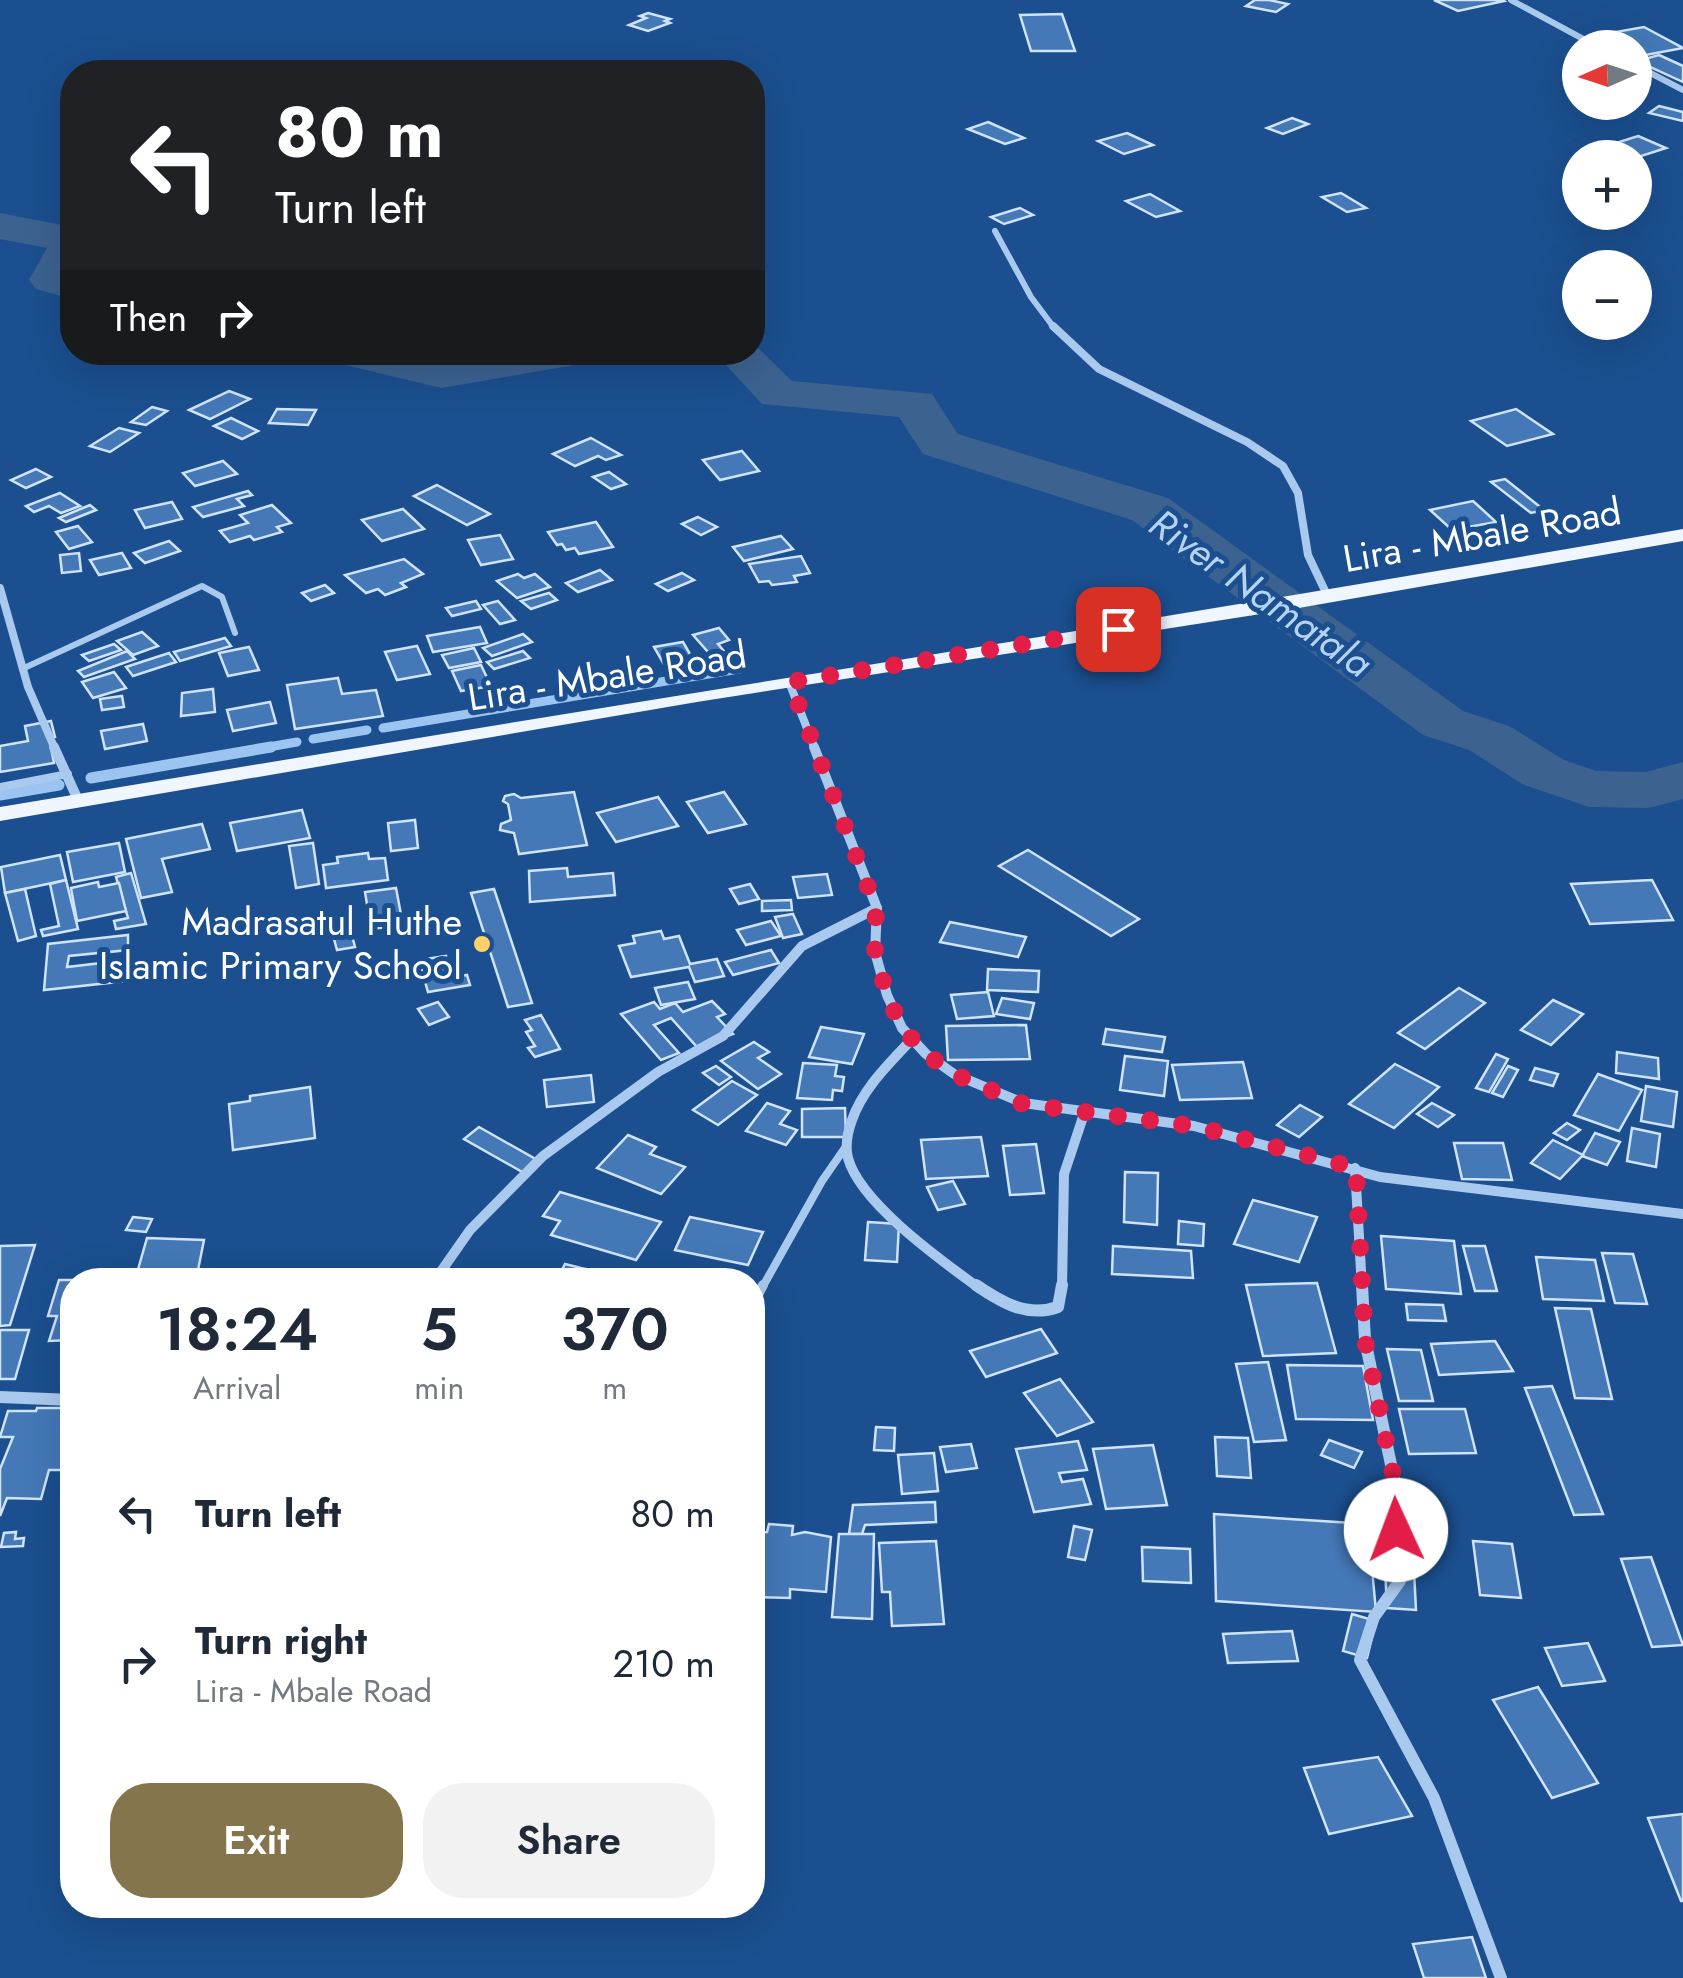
<!DOCTYPE html>
<meta charset="utf-8">
<style>
:root{--surface:#fff;--page:#f2f2f3;--text:#1f2937;--muted:#747a83;--accent:#84754c}
body{margin:0;font-family:Jost,sans-serif;background:var(--page);color:var(--text);height:100vh;display:flex;flex-direction:column;font-size:38px;white-space:nowrap}
*{box-sizing:border-box;margin:0}
p{font-size:32px;color:var(--muted)}
.icon{flex:none;width:55px;height:55px;fill:none;stroke:currentColor;stroke-width:2;stroke-linecap:round;stroke-linejoin:round}
.map{position:relative;flex:1;overflow:hidden}
.details{position:absolute;left:60px;top:1268px;width:705px;height:650px;display:flex;flex-direction:column;background:var(--surface);border-radius:40px;box-shadow:0 10px 40px #0002}
.details>*{flex:none}
.top-card{position:absolute;left:60px;top:60px;width:705px;height:305px;border-radius:40px;box-shadow:0 10px 40px #0002;background:#202124;color:#fff;overflow:hidden}
.needle{width:65px;rotate:267deg}
.fabs{position:absolute;left:1562px;top:30px;display:grid;gap:20px}
.fabs a{display:grid;place-items:center;width:90px;height:90px;border-radius:50%;background:var(--surface);box-shadow:0 10px 40px #0002;font-size:50px}
.pin{position:absolute;display:grid;place-items:center;width:85px;height:85px;color:#fff;margin:-42px;border-radius:20px;box-shadow:0 5px 15px #0006}
.me{position:absolute;width:110px;margin:-55px;rotate:358deg;stroke-linejoin:round;filter:drop-shadow(0 0 8px #0008)}
.turn{display:flex;align-items:center;gap:35px;height:210px;padding:0 50px;font-size:45px}
.turn .icon{width:130px;height:130px;stroke-width:2.5}
.turn b{display:block;font-size:70px;line-height:85px}
.then{display:flex;align-items:center;height:95px;padding:0 50px;background:#0003;gap:20px;font-size:38px}
.eta{display:flex;justify-content:space-evenly;align-items:center;height:170px;text-align:center}
.eta b{font-size:60px;font-weight:600;line-height:70px}
.primary-button{display:flex;gap:20px;margin-top:auto;padding:20px 50px}
.primary-button a{flex:1;height:115px;border-radius:40px;background:var(--accent);color:#fff;font-size:40px;font-weight:600;line-height:115px;text-align:center}
.primary-button a+a{background:var(--page);color:var(--text)}
ul{padding:0;list-style:none}
li{display:flex;align-items:center;gap:30px;height:150px;padding:0 50px}
li div{flex:1}
li b{display:block;font-size:38px}
li em{font-style:normal}
.map>svg:first-child{display:block}
.lines{fill:none;stroke-linecap:round;stroke-linejoin:round}
.stream-far1{stroke:#9cc4f0;stroke-width:9}
.stream{stroke:#9cc4f0;stroke-width:11}
.river{fill:#3c6290;fill-rule:evenodd}
.building{fill:#4478b7;stroke:#cfe3fa;stroke-width:2.5}
.lane-far2{stroke:#a9c9ee;stroke-width:6}
.lane-far1{stroke:#a9c9ee;stroke-width:8}
.lane{stroke:#a9c9ee;stroke-width:10}
.street-far3{stroke:#a9c9ee;stroke-width:6}
.street-far2{stroke:#a9c9ee;stroke-width:8}
.street-far1{stroke:#a9c9ee;stroke-width:10}
.street{stroke:#a9c9ee;stroke-width:12}
.primary{fill:#f0f6ff;fill-rule:evenodd}
.route{stroke:#e11d48;stroke-width:18;stroke-dasharray:0 32.4}
.poi-dot{fill:#ffd166;stroke:#1b4f8f;stroke-width:4}
.labels{text-anchor:middle;stroke-width:10;stroke-linejoin:round;paint-order:stroke}
.street-label{font-size:38px;fill:#fff;stroke:#1b4f8f}
.poi-label{font-size:38px;fill:#fff;stroke:#1b4f8f;text-anchor:end}
.water-label{font-size:40px;font-style:italic;fill:#b5d3f5;stroke:#1b4f8f}
</style>
<div class="map">
<svg width="1683" height="1978" viewBox="0 0 1683 1978">
<rect width="100%" height="100%" fill="#1b4f8f"/>
<g class="lines">
<g class="stream-far1">
<path d="M383,728L739,669"/>
<path d="M313,739L367,730"/>
<path d="M257,749L297,742"/>
</g>
<g class="stream">
<path d="M91,778L271,747"/>
<path d="M0,795L59,785"/>
</g>
<g class="river">
<path d="M0,213L72,227V299L36,289L29,280L47,248L0,239Z"/>
<path d="M752,342L792,381L932,394L958,434L1168,498L1463,711L1509,726L1564,760L1596,771L1646,772L1683,762V799L1649,808L1589,807L1522,784L1469,750L1423,735L1132,520L923,454L899,417L762,404L714,352H752Z"/>
<path d="M326,352H409L441,360L486,352H592L585,362L569,366L441,388L333,362Z"/>
</g>
</g>
<g class="building">
<path d="M1255,0H1269L1288,4L1276,12L1246,6Z"/>
<path d="M1434,0H1502L1504,1L1458,11Z"/>
<path d="M648,13L670,19L665,21L670,23L648,31L629,25L646,18L640,16Z"/>
<path d="M1062,14L1075,51H1031L1020,15Z"/>
<path d="M1644,27L1683,48L1635,57V48H1615L1593,36Z"/>
<path d="M1659,55L1683,66V82L1637,61Z"/>
<path d="M1659,106L1683,112V121L1649,113Z"/>
<path d="M1292,118L1308,124L1283,134L1267,128Z"/>
<path d="M988,122L1024,138L1005,144L968,129Z"/>
<path d="M1127,133L1153,145L1124,154L1098,141Z"/>
<path d="M1638,136L1666,148L1635,158L1600,148Z"/>
<path d="M1341,193L1366,208L1347,212L1322,197Z"/>
<path d="M1150,194L1180,211L1156,217L1126,201Z"/>
<path d="M1020,208L1033,215L1004,224L991,217Z"/>
<path d="M229,391L250,399L210,419L189,410Z"/>
<path d="M152,407L167,411L146,425L131,422Z"/>
<path d="M277,409L316,410L308,425L269,423Z"/>
<path d="M1516,409L1553,434L1507,446L1471,421Z"/>
<path d="M231,418L258,431L242,439L214,426Z"/>
<path d="M119,428L139,433L110,452L90,446Z"/>
<path d="M591,438L621,455L606,460L598,456L575,466L553,454Z"/>
<path d="M742,451L759,471L720,480L703,460Z"/>
<path d="M223,461L237,474L195,486L183,473Z"/>
<path d="M36,469L51,477L26,488L11,480Z"/>
<path d="M609,472L626,484L611,489L593,477Z"/>
<path d="M1505,479L1544,510L1531,513L1491,482Z"/>
<path d="M437,485L490,514L467,525L414,496Z"/>
<path d="M248,491L252,495L237,499L244,506L203,517L193,507Z"/>
<path d="M60,493L80,506L61,513L49,506L34,512L26,506Z"/>
<path d="M1473,501L1496,522L1452,530L1430,510Z"/>
<path d="M172,502L182,519L145,528L135,510Z"/>
<path d="M90,505L96,510L66,522L59,518Z"/>
<path d="M272,505L291,523L277,527L282,532L254,540L250,536L230,542L220,531L248,523L240,515Z"/>
<path d="M403,509L424,529L382,541L362,520Z"/>
<path d="M698,517L717,527L701,535L682,524Z"/>
<path d="M596,522L613,547L579,554L575,548L566,550L562,544L557,545L548,532Z"/>
<path d="M78,526L92,542L69,549L56,532Z"/>
<path d="M500,535L513,559L481,565L468,540Z"/>
<path d="M781,536L793,549L744,561L733,547Z"/>
<path d="M169,541L180,551L145,563L134,553Z"/>
<path d="M79,553L81,571L62,573L60,555Z"/>
<path d="M122,553L131,568L99,575L90,560Z"/>
<path d="M801,556L810,573L794,576L797,582L772,585L769,581L759,582L749,564Z"/>
<path d="M404,559L423,574L401,583L406,587L385,595L378,589L366,593L345,575Z"/>
<path d="M600,570L612,580L578,592L566,583Z"/>
<path d="M682,573L694,580L668,591L656,584Z"/>
<path d="M518,574L524,578L535,574L550,587L517,598L497,581Z"/>
<path d="M325,585L334,593L311,601L302,593Z"/>
<path d="M549,593L557,600L531,609L521,601Z"/>
<path d="M476,601L481,609L452,616L446,608Z"/>
<path d="M498,601L515,620L500,624L483,605Z"/>
<path d="M480,627L487,643L433,652L427,636Z"/>
<path d="M719,628L729,640L718,644L729,657L716,661L693,635Z"/>
<path d="M142,632L158,646L133,655L117,641Z"/>
<path d="M523,634L532,642L492,656L483,648Z"/>
<path d="M225,638L231,646L180,661L174,652Z"/>
<path d="M683,642L694,661L665,666L654,647Z"/>
<path d="M114,644L121,650L89,661L82,655Z"/>
<path d="M417,646L430,674L397,680L385,652Z"/>
<path d="M249,647L259,670L228,676L219,653Z"/>
<path d="M474,648L481,662L449,668L442,655Z"/>
<path d="M127,651L135,659L84,677L78,671Z"/>
<path d="M523,651L530,658L494,669L487,662Z"/>
<path d="M169,653L176,662L133,676L126,667Z"/>
<path d="M481,665L491,686L461,691L452,671Z"/>
<path d="M114,672L126,688L93,698L82,682Z"/>
<path d="M338,678L342,694L376,690L383,716L295,729L287,685Z"/>
<path d="M213,689L215,712L181,716L182,693Z"/>
<path d="M122,696L124,707L102,710L100,699Z"/>
<path d="M270,702L276,723L233,731L227,710Z"/>
<path d="M51,721L55,737L49,738L54,763L0,772V746L28,741L25,726Z"/>
<path d="M143,724L147,741L105,749L101,731Z"/>
<path d="M574,792L587,845L519,854L514,833L500,830L501,824L511,820L508,804L503,801L505,796L514,794L521,798Z"/>
<path d="M724,792L746,824L708,833L687,802Z"/>
<path d="M658,797L678,826L616,842L597,813Z"/>
<path d="M302,810L310,838L237,851L230,823Z"/>
<path d="M415,820L418,848L391,851L388,823Z"/>
<path d="M202,824L210,849L162,859L172,892L141,898L126,839Z"/>
<path d="M119,843L125,872L73,882L67,852Z"/>
<path d="M313,843L319,884L296,888L289,846Z"/>
<path d="M1028,850L1139,919L1111,936L999,866Z"/>
<path d="M368,853L369,859L385,858L388,880L326,888L323,865L338,863L337,857Z"/>
<path d="M60,855L66,880L5,893L1,867Z"/>
<path d="M567,868L568,877L613,873L615,895L530,902L529,871Z"/>
<path d="M131,873L146,924L116,929L114,921L128,918L116,877Z"/>
<path d="M827,874L832,895L798,898L793,877Z"/>
<path d="M66,880L78,929L43,936L41,930L59,926L50,884Z"/>
<path d="M1652,880L1673,920L1590,924L1571,884Z"/>
<path d="M98,882L99,887L119,883L126,911L77,921L71,888Z"/>
<path d="M750,884L759,899L739,904L730,889Z"/>
<path d="M396,888L403,925L371,929L365,892Z"/>
<path d="M25,889L36,936L18,941L5,893Z"/>
<path d="M494,889L532,1003L508,1007L471,893Z"/>
<path d="M791,900L792,910L762,911V901Z"/>
<path d="M793,914L802,934L783,938L775,917Z"/>
<path d="M771,921L781,936L746,945L737,930Z"/>
<path d="M950,922L1026,937L1018,957L940,942Z"/>
<path d="M349,924L355,947L337,950L331,928Z"/>
<path d="M661,931L664,939L679,936L690,964L717,959L724,976L695,982L689,967L631,977L619,946L635,943L633,936Z"/>
<path d="M128,935V950L69,956L67,967L127,960L126,981L44,990L48,944Z"/>
<path d="M771,950L779,963L733,975L725,962Z"/>
<path d="M446,956L452,977L467,975L470,985L428,992L419,960Z"/>
<path d="M988,969L1039,971L1038,992L987,990Z"/>
<path d="M688,982L695,999L661,1005L655,988Z"/>
<path d="M1459,988L1485,1003L1425,1049L1398,1033Z"/>
<path d="M988,992L994,1016L957,1019L951,995Z"/>
<path d="M1002,998L1034,1003L1030,1019L996,1014Z"/>
<path d="M1553,1000L1583,1014L1551,1045L1521,1030Z"/>
<path d="M712,1001L725,1014L717,1017L733,1034L697,1047L671,1018L654,1025L679,1053L661,1060L621,1014L654,1002L660,1009L675,1003L683,1012Z"/>
<path d="M438,1002L449,1017L429,1025L418,1009Z"/>
<path d="M541,1015L560,1049L535,1057L528,1048L535,1046L526,1032L532,1030L525,1020Z"/>
<path d="M1026,1025L1030,1059L948,1060L946,1026Z"/>
<path d="M821,1027L864,1034L852,1064L809,1057Z"/>
<path d="M1106,1029L1165,1037L1162,1052L1103,1044Z"/>
<path d="M754,1042L769,1052L758,1058L781,1074L758,1089L721,1061Z"/>
<path d="M1617,1052L1658,1058L1659,1079L1616,1073Z"/>
<path d="M1496,1054L1508,1059L1489,1092L1476,1088Z"/>
<path d="M1125,1056L1168,1061L1164,1096L1120,1090Z"/>
<path d="M1243,1062L1252,1098L1180,1100L1172,1065Z"/>
<path d="M803,1063L837,1065L835,1076L844,1077L842,1091L833,1090L832,1100L797,1098Z"/>
<path d="M1395,1064L1439,1087L1394,1128L1349,1104Z"/>
<path d="M716,1066L731,1077L719,1085L703,1073Z"/>
<path d="M1508,1066L1518,1070L1503,1097L1492,1093Z"/>
<path d="M1535,1068L1558,1074L1553,1086L1530,1080Z"/>
<path d="M1598,1074L1642,1090L1619,1131L1574,1115Z"/>
<path d="M591,1075L594,1102L547,1107L544,1080Z"/>
<path d="M732,1081L757,1095L718,1125L693,1110Z"/>
<path d="M1646,1086L1677,1092L1673,1127L1641,1121Z"/>
<path d="M310,1087L315,1138L233,1150L229,1104L250,1101V1096Z"/>
<path d="M767,1103L790,1111L780,1124L797,1130L786,1145L746,1131Z"/>
<path d="M1432,1103L1454,1115L1438,1127L1417,1114Z"/>
<path d="M1300,1105L1322,1117L1299,1137L1277,1125Z"/>
<path d="M845,1108L846,1137H802V1109Z"/>
<path d="M1567,1123L1580,1130L1567,1140L1554,1133Z"/>
<path d="M479,1127L539,1161L524,1173L464,1139Z"/>
<path d="M1632,1128L1660,1134L1656,1167L1627,1161Z"/>
<path d="M1595,1133L1620,1142L1607,1165L1582,1156Z"/>
<path d="M628,1135L656,1147L650,1154L685,1167L661,1194L597,1168Z"/>
<path d="M981,1137L988,1176L926,1179L921,1140Z"/>
<path d="M1553,1140L1583,1155L1560,1179L1531,1163Z"/>
<path d="M1454,1143H1503L1512,1180L1462,1179Z"/>
<path d="M1036,1144L1044,1193L1010,1195L1003,1146Z"/>
<path d="M1125,1172L1158,1173L1157,1225L1124,1222Z"/>
<path d="M953,1181L965,1204L938,1210L927,1187Z"/>
<path d="M560,1192L661,1222L636,1260L551,1235L560,1221L543,1216Z"/>
<path d="M1253,1200L1317,1217L1299,1262L1234,1244Z"/>
<path d="M133,1217L152,1219L146,1232L126,1230Z"/>
<path d="M690,1217L763,1232L748,1265L675,1250Z"/>
<path d="M1179,1221L1204,1224L1203,1246L1178,1244Z"/>
<path d="M868,1222L899,1224L897,1262L865,1260Z"/>
<path d="M1381,1236L1454,1241L1461,1294L1386,1289Z"/>
<path d="M147,1238L204,1240L196,1280H135Z"/>
<path d="M35,1245L10,1325L0,1326V1246Z"/>
<path d="M1113,1246L1191,1251L1193,1278L1112,1274Z"/>
<path d="M1463,1246H1485L1497,1291H1475Z"/>
<path d="M1602,1253L1633,1254L1647,1304L1615,1303Z"/>
<path d="M1536,1257L1595,1260L1604,1301L1543,1299Z"/>
<path d="M565,1264L581,1268L624,1277L557,1280Z"/>
<path d="M132,1273L130,1280H72V1340L49,1341L57,1316H48L59,1280H82L83,1274Z"/>
<path d="M1317,1283L1336,1353L1263,1356L1246,1285Z"/>
<path d="M1406,1304L1443,1305L1446,1321L1408,1320Z"/>
<path d="M1555,1308L1591,1309L1612,1399L1575,1398Z"/>
<path d="M1041,1329L1057,1353L986,1377L970,1351Z"/>
<path d="M0,1330H29L15,1379H0Z"/>
<path d="M1495,1341L1513,1371L1439,1375L1431,1344Z"/>
<path d="M1387,1349L1421,1350L1433,1401H1399Z"/>
<path d="M1268,1362L1286,1440L1254,1442L1236,1364Z"/>
<path d="M1287,1365L1363,1366L1373,1420L1296,1419Z"/>
<path d="M1060,1379L1093,1422L1057,1436L1024,1393Z"/>
<path d="M1552,1386L1603,1514L1574,1515L1525,1388Z"/>
<path d="M37,1408H72V1432L61,1470H49L41,1499L7,1498L0,1516V1469L13,1437H0L8,1411H36Z"/>
<path d="M1399,1409H1465L1476,1453L1409,1454Z"/>
<path d="M876,1427L895,1428L894,1451L874,1450Z"/>
<path d="M1215,1437L1248,1438L1251,1478L1217,1476Z"/>
<path d="M1329,1440L1362,1452L1354,1468L1321,1455Z"/>
<path d="M1078,1441L1087,1470L1059,1473L1062,1482L1083,1479L1091,1504L1034,1512L1016,1449Z"/>
<path d="M971,1444L977,1468L946,1472L940,1447Z"/>
<path d="M1153,1445L1167,1505L1106,1509L1093,1449Z"/>
<path d="M934,1453L938,1491L902,1494L898,1455Z"/>
<path d="M935,1502L936,1522L865,1525L862,1534H849L853,1505Z"/>
<path d="M1214,1514L1368,1524L1376,1612L1216,1601Z"/>
<path d="M769,1524L793,1526L792,1535L805,1532L831,1537L826,1592L790,1589V1598L752,1597V1533L767,1532Z"/>
<path d="M1074,1526L1092,1530L1085,1560L1068,1557Z"/>
<path d="M16,1532L15,1539L24,1538L23,1546L1,1547L4,1533Z"/>
<path d="M839,1534H874L872,1619L832,1617Z"/>
<path d="M936,1541L944,1624L892,1626L890,1592H882L879,1543Z"/>
<path d="M1473,1541L1512,1544L1521,1598L1480,1595Z"/>
<path d="M1142,1547L1190,1549L1191,1583L1143,1581Z"/>
<path d="M1384,1548L1413,1551L1416,1610L1387,1608Z"/>
<path d="M1651,1557L1683,1645L1652,1647L1621,1559Z"/>
<path d="M1352,1614L1376,1621L1367,1658L1343,1651Z"/>
<path d="M1292,1631L1298,1661L1228,1663L1223,1634Z"/>
<path d="M1588,1643L1605,1681L1562,1686L1545,1648Z"/>
<path d="M1538,1687L1598,1783L1552,1798L1493,1700Z"/>
<path d="M1378,1757L1412,1816L1329,1834L1304,1768Z"/>
<path d="M1683,1814V1901H1681L1648,1818Z"/>
<path d="M1472,1937L1486,1978H1424L1413,1944Z"/>
</g>
<g class="lines">
<path class="lane-far2" d="M22,669L202,586L222,597L235,633"/>
<g class="lane-far1">
<path d="M0,787L68,774"/>
<path d="M762,1288L822,1181L847,1145"/>
</g>
<path class="lane" d="M752,1306L763,1285"/>
<g class="street-far3">
<path d="M1511,0L1600,48"/>
<path d="M1635,65L1683,90"/>
<path d="M995,231L1031,297L1055,329"/>
</g>
<g class="street-far2">
<path d="M1053,326L1099,369L1247,442L1283,466L1298,493L1308,555L1328,597"/>
<path d="M0,588L28,687L55,749"/>
<path d="M789,682L815,749"/>
</g>
<g class="street-far1">
<path d="M54,747L78,800"/>
<path d="M814,747L877,908L875,952L887,995L902,1028L926,1054L954,1074L1023,1103L1194,1126L1380,1177L1683,1214"/>
<path d="M912,1039C890,1063 863,1088 852,1120C848,1131 845,1146 848,1158C860,1203 942,1261 979,1288"/>
<path d="M1355,1168L1362,1288"/>
<path d="M435,1280L470,1230L543,1156L658,1072L723,1036L802,946L877,908"/>
<path d="M1062,1288L1064,1174L1084,1114"/>
</g>
<g class="street">
<path d="M976,1285C1001,1302 1027,1318 1058,1307L1062,1285"/>
<path d="M1362,1285L1365,1340L1399,1503L1389,1550L1400,1581L1374,1617L1360,1660L1434,1798L1501,1978"/>
<path d="M0,1397L72,1400"/>
</g>
<path class="primary" d="M1683,529V541L1293,609L697,702L0,821V807C561,713 1123,626 1683,529Z"/>
</g>
<g class="lines">
<path class="route" d="M1118,629L790,682L876,908L875,952L887,995L902,1028L926,1054L954,1074L1023,1104L1194,1126L1356,1168L1365,1340L1399,1503L1396,1530"/>
</g>
<circle class="poi-dot" cx="482" cy="944" r="10"/>
<g class="labels">
<g class="street-label">
<text transform="translate(1482 535) rotate(-10)" y="13">Lira - Mbale Road</text>
<text transform="translate(607 676) rotate(-9)" y="13">Lira - Mbale Road</text>
</g>
<g class="poi-label">
<text x="462" y="935">Madrasatul Huthe<tspan x="462" dy="44">Islamic Primary School</tspan></text>
</g>
<g class="water-label">
<text transform="translate(1261 593) rotate(35)" y="14">River Namatala</text>
</g>
</g>
</svg>
<div class="fabs">
<a><svg class="needle" viewBox="-14 -14 28 28"><path d="M0-13l5 13h-10z" fill="#e53935"/><path d="M0 13l5-13h-10z" fill="#747a83"/></svg></a>
<a>+</a>
<a>−</a>
</div>
<div class="pin" style="left:1118px;top:629px;background:#d93025"><svg class="icon" aria-label="arrive" viewBox="0 0 24 24"><path d="M6 21V4h12l-3 4 3 4H6"/></svg></div>
<svg class="me" style="left:1396px;top:1530px" viewBox="-20 -20 40 40"><circle r="19" fill="#fff"/><path d="M0-13L10 11 0 6-10 11z" fill="#e11d48"/></svg>
<div class="top-card">
<div class="turn"><svg class="icon" aria-label="left" viewBox="0 0 24 24"><path d="M17 20v-9H6M10 6l-5 5 5 5"/></svg><div><b>80 m</b>Turn left</div></div>
<div class="then">Then<svg class="icon" aria-label="right" viewBox="0 0 24 24"><path d="M7 20v-9h11M14 6l5 5-5 5"/></svg></div>
</div>
<section class="details">
<div class="eta">
<div><b>18:24</b><p>Arrival</p></div>
<div><b>5</b><p>min</p></div>
<div><b>370</b><p>m</p></div>
</div>
<ul>
<li><svg class="icon" aria-label="left" viewBox="0 0 24 24"><path d="M17 20v-9H6M10 6l-5 5 5 5"/></svg><div><b>Turn left</b></div><em>80 m</em></li>
<li><svg class="icon" aria-label="right" viewBox="0 0 24 24"><path d="M7 20v-9h11M14 6l5 5-5 5"/></svg><div><b>Turn right</b><p>Lira - Mbale Road</p></div><em>210 m</em></li>
</ul>
<div class="primary-button"><a>Exit</a><a>Share</a></div>
</section>
</div>
